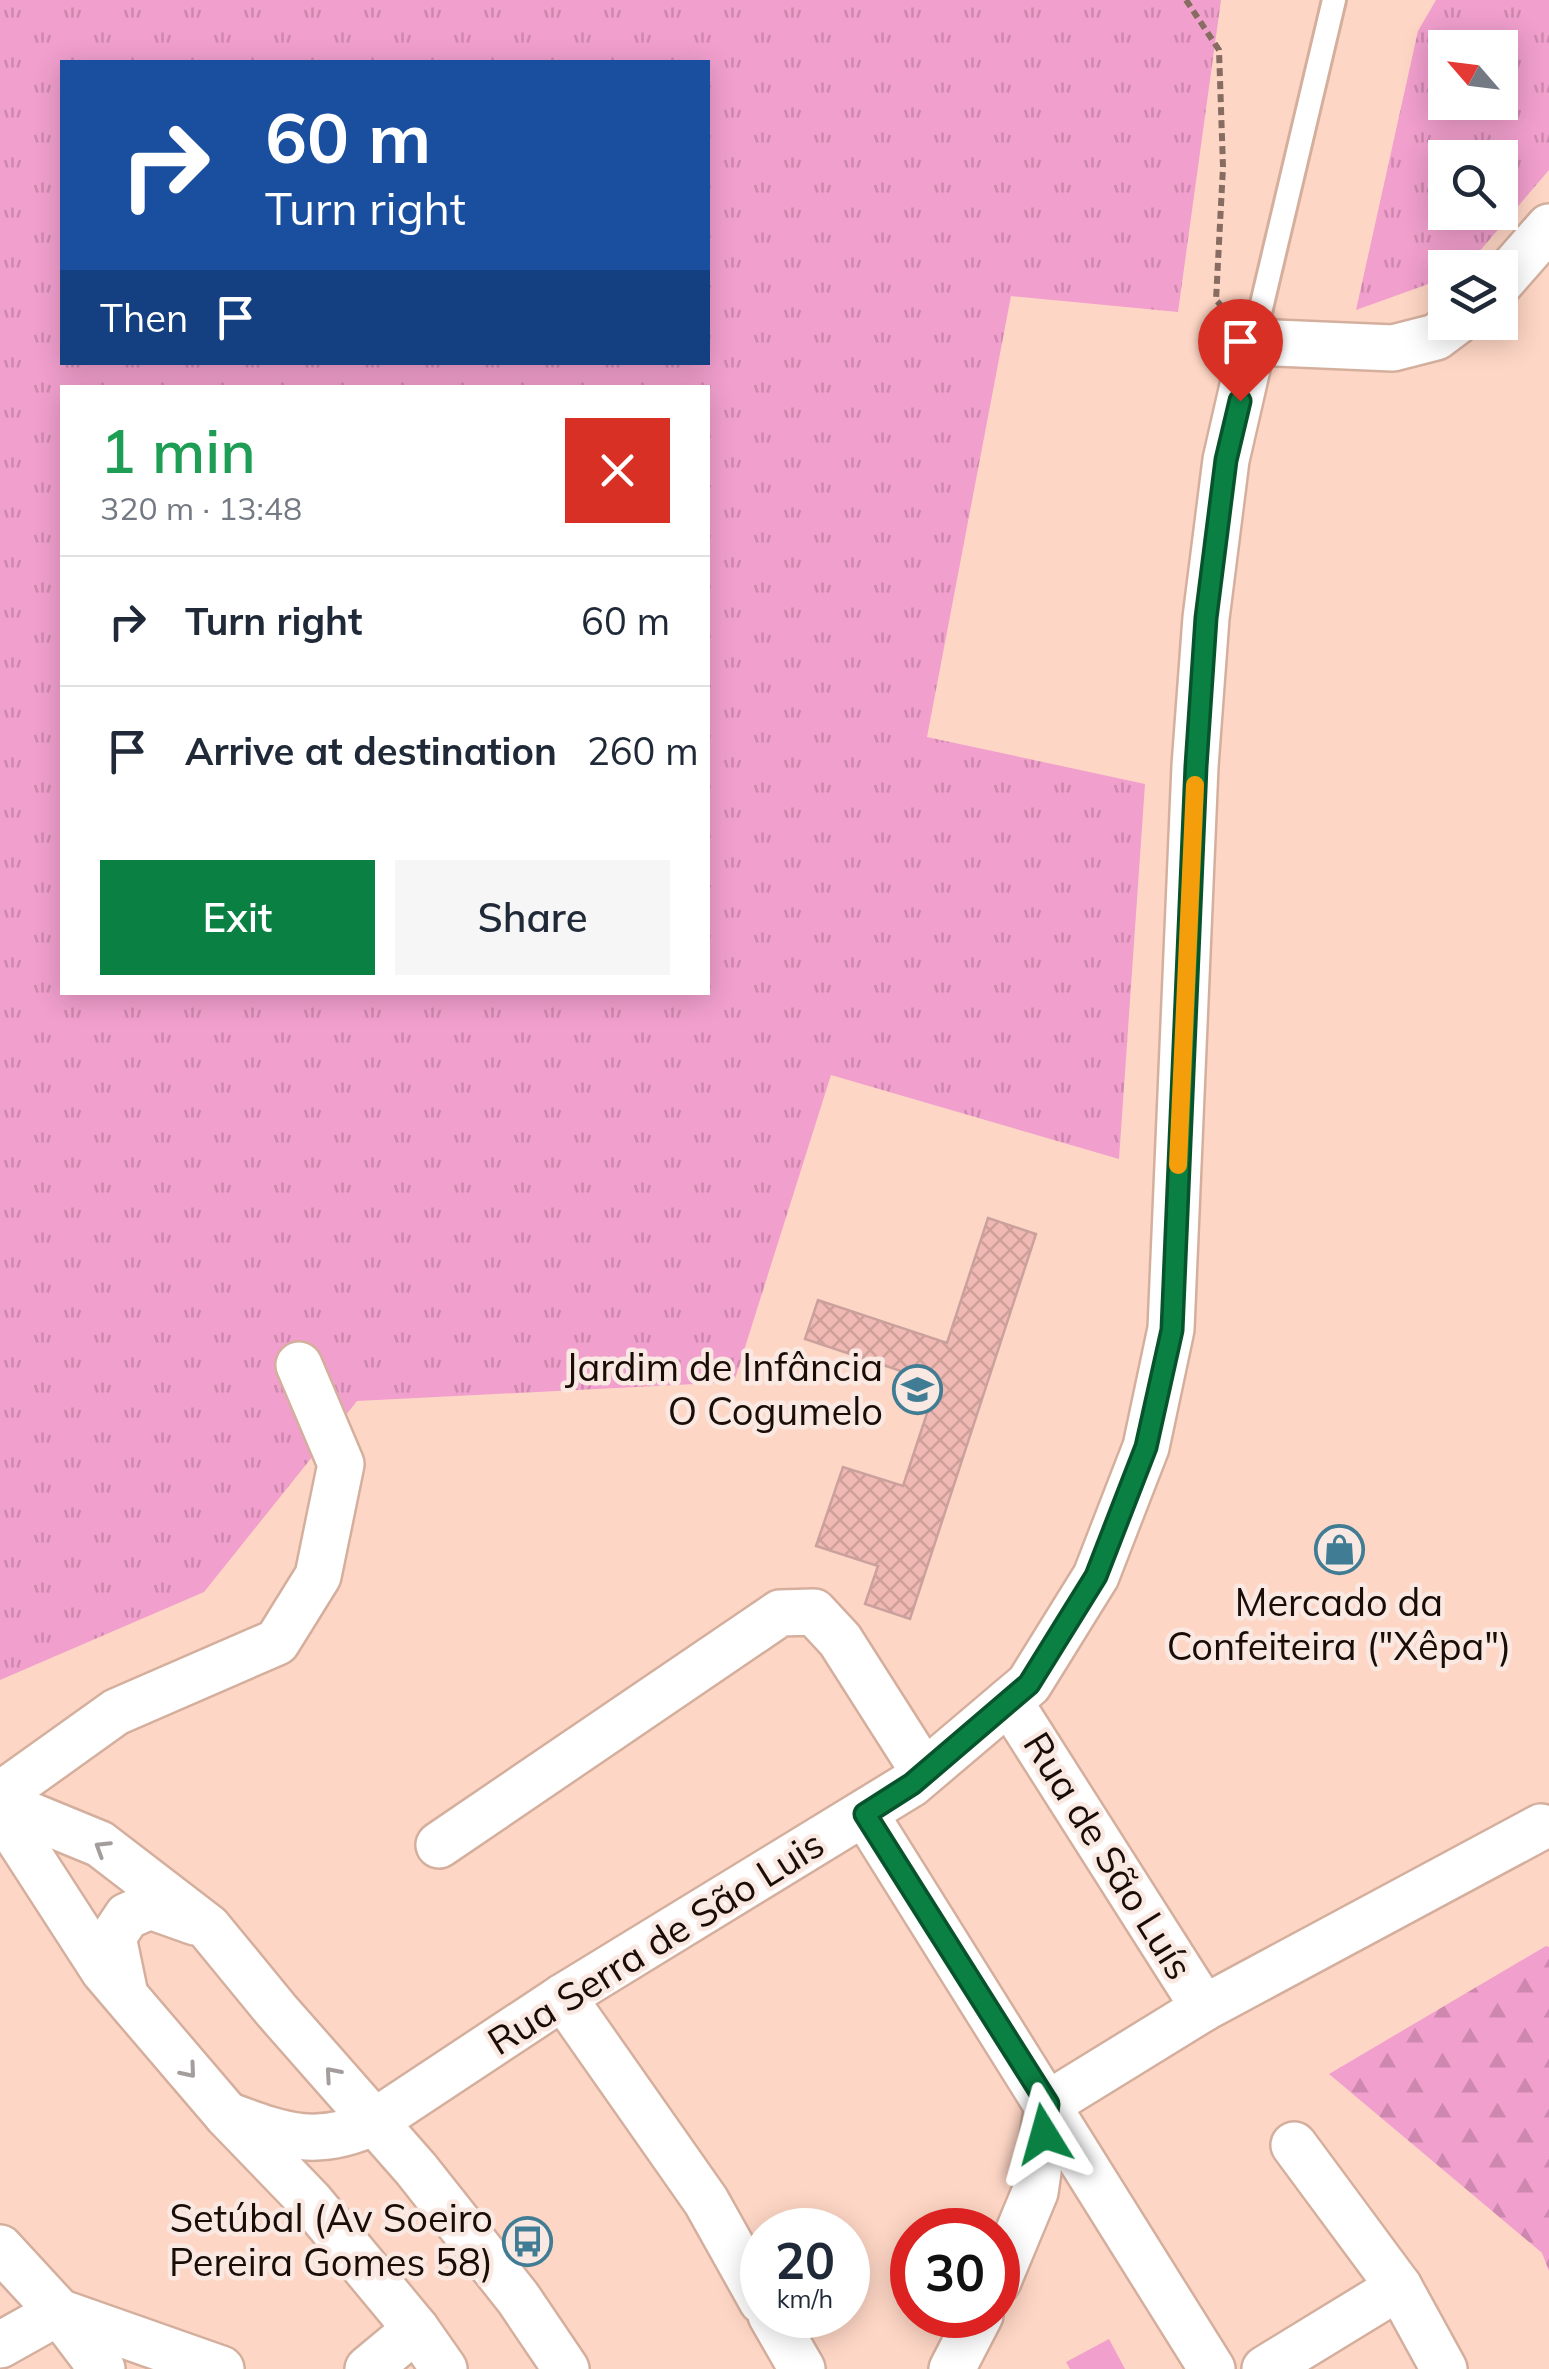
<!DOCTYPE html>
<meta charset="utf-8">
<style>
:root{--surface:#fff;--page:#f6f6f7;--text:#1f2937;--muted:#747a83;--line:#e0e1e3;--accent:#0b8043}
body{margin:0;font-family:Mulish,sans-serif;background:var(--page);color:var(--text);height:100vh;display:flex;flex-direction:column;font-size:38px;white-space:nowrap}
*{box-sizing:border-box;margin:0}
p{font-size:32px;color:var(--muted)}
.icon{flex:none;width:55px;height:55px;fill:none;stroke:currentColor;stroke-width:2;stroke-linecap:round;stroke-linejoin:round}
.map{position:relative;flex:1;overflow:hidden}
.details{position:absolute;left:60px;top:385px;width:650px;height:610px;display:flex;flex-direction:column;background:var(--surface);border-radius:0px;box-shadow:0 5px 25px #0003}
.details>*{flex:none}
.top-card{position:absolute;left:60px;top:60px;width:650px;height:305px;border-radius:0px;box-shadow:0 5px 25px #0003;background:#1a4fa0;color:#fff;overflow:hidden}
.needle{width:65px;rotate:298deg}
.tools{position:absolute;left:1428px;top:30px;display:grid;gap:20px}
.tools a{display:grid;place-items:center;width:90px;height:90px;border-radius:0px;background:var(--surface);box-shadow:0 5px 25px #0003;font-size:50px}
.speed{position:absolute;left:740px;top:2208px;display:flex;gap:20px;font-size:50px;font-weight:700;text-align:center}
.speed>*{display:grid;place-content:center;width:130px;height:130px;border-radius:50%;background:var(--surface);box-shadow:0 5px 25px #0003;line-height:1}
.speed small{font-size:25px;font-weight:400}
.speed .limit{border:15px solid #d22;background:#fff;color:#111}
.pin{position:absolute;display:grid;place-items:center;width:85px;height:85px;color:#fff;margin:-102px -42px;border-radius:50% 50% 50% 0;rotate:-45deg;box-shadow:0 0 10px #0007}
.pin .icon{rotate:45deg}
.me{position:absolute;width:110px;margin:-55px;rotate:352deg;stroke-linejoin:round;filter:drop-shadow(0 0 8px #0008)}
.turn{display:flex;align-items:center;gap:35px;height:210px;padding:0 40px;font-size:45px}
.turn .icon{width:130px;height:130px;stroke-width:2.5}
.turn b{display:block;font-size:70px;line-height:85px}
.then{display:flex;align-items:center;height:95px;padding:0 40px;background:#0003;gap:20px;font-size:38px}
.round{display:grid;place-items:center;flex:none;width:105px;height:105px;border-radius:0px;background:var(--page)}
.overview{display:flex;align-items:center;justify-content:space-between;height:170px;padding:0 40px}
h1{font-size:60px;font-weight:600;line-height:75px;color:#1e9e55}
.primary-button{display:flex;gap:20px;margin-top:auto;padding:20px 40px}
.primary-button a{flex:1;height:115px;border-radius:0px;background:var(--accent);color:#fff;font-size:40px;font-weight:600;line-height:115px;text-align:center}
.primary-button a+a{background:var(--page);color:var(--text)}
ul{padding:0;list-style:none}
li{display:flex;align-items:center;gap:30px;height:130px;padding:0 40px;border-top:2px solid var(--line)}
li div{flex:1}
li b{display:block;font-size:38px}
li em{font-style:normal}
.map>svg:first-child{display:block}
.grass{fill:url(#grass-tufts);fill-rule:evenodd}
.forest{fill:url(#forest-firs)}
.park{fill:#f19fcd}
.building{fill:url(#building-cross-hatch);stroke:#cba19d;stroke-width:2.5}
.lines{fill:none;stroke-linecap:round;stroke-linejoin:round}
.service-casing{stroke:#d5af9e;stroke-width:28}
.minor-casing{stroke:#d5af9e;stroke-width:50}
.path{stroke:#876d61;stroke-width:6;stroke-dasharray:8 5;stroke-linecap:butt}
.service{stroke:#fff;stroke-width:22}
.minor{stroke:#fff;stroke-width:45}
.oneway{stroke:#a39e9c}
.route-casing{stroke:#07532c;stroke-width:25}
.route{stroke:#0b8043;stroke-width:18}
.slow{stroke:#f59e0b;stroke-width:18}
.labels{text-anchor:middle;stroke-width:9;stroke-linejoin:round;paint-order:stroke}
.poi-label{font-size:38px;fill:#1a0d07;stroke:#fae9e2;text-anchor:end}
.street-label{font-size:38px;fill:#1a0d07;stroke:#fae9e2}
</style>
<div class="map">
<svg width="1549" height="2369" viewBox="0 0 1549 2369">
<defs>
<pattern id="grass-tufts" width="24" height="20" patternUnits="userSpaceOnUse" patternTransform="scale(2.5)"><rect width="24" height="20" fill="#f19fcd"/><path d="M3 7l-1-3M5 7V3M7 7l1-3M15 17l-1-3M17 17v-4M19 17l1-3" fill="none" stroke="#ce88af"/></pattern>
<pattern id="forest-firs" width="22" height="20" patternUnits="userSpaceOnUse" patternTransform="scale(2.5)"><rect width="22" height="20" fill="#f19fcd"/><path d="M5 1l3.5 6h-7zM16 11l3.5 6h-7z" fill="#ce88af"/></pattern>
<pattern id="building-cross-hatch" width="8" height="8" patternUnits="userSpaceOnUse" patternTransform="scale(2.5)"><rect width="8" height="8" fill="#f1b9b4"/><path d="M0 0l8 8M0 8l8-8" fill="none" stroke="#ce9e99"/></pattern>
</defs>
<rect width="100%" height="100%" fill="#fed6c5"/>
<g class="grass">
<path d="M0,0H1221L1178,312L1011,296L927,737L1145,784L1119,1159L831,1075L734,1382L357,1401L204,1592L0,1680ZM62,62H708V362H62ZM62,388H708V992H62Z"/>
<path d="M1436,0H1549V170L1466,267L1445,268V278L1356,310L1418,31ZM1445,48H1500V102H1445ZM1445,158H1500V212H1445Z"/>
</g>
<path class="forest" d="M1546,1946L1549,1947V2271L1542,2253L1329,2074Z"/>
<path class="park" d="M1109,2339L1125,2369H1070L1066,2362Z"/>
<path class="building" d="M988,1218L1036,1234L910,1619L865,1604L878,1566L816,1546L843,1467L903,1486L937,1383L805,1339L818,1300L947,1343Z"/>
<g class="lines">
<defs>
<path id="service" d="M1253,342L1334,0"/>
<g id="minor">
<path d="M1500,283L1549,227"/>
<path d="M1009,1701L1204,2008L1048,2104"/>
<path d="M0,1795L116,1712L277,1642L318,1576L341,1464L299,1365"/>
<path d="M0,1803L100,1844L208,1927L277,2011L416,2169L518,2298L566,2369"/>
<path d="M0,1810L104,1971L227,2115L310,2201L416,2329L444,2369"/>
<path d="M865,1814L1212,2369"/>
<path d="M439,1845L780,1613L814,1612L840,1640L924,1772"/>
<path d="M124,1990L113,1937L127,1916L150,1906L195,1922"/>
<path d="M563,1997L706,2201L762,2301"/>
<path d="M1204,2008L1541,1827"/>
<path d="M227,2115C284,2136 317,2149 374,2122L563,1997L911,1784L1029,1684L1096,1576L1146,1447L1171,1329L1195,766L1206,618L1226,460L1253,342L1393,348L1436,337L1456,322"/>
<path d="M1294,2145L1399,2287L1444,2369"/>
<path d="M0,2248L59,2312L102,2369"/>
<path d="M998,2281L1035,2192L1048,2104"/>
<path d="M771,2315L802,2369"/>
<path d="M0,2345L59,2312L221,2369"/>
<path d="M368,2369L416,2329"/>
<path d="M952,2369L980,2315"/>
<path d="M1265,2369L1399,2287"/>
</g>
</defs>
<use href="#service" class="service-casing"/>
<use href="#minor" class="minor-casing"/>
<path class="path" d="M1186,0L1219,50L1223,167L1216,300L1226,311"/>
<use href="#service" class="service"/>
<use href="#minor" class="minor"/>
</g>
<defs><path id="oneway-chevron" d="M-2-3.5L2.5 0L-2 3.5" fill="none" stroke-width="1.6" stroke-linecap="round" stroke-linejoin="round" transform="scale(2.5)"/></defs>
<g class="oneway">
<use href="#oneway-chevron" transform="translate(102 1848) rotate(-148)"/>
<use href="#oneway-chevron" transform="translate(189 2071) rotate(50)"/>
<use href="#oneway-chevron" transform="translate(332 2074) rotate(-131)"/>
</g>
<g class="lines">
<defs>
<path id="route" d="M1044,2134L1048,2104L865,1814L912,1784L1029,1684L1096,1576L1146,1447L1172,1330L1196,766L1206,618L1226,460L1240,401"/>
</defs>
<use href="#route" class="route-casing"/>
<use href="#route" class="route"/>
<path class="slow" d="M1178,1165L1195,785"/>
</g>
<defs>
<symbol id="school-ring" viewBox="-11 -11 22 22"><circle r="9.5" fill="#fae9e2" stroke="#407c93" stroke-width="1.5"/><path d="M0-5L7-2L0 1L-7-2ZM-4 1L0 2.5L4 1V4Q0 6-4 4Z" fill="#407c93"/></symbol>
<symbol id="shop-ring" viewBox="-11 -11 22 22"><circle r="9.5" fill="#fae9e2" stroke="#407c93" stroke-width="1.5"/><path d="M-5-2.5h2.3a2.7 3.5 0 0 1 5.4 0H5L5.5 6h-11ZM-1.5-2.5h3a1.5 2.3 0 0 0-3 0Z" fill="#407c93"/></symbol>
<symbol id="bus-ring" viewBox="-11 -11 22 22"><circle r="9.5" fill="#fae9e2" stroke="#407c93" stroke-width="1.5"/><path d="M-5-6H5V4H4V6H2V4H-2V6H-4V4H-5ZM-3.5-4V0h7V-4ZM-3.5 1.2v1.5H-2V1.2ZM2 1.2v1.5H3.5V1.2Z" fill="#407c93"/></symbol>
</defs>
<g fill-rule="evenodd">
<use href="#school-ring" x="890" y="1362" width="55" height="55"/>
<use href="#shop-ring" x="1312" y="1522" width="55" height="55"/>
<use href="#bus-ring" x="500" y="2214" width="55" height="55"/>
</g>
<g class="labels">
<g class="poi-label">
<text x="883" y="1381">Jardim de Infância<tspan x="883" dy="44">O Cogumelo</tspan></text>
<text x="1339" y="1616" text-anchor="middle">Mercado da<tspan x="1339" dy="44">Confeiteira ("Xêpa")</tspan></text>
<text x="493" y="2232">Setúbal (Av Soeiro<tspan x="493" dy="44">Pereira Gomes 58)</tspan></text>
</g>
<g class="street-label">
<text transform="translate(1108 1856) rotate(58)" y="13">Rua de São Luís</text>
<text transform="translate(656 1943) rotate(-32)" y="13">Rua Serra de São Luis</text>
</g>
</g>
</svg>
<div class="tools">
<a><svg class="needle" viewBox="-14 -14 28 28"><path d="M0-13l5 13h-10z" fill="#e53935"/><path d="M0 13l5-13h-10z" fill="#747a83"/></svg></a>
<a><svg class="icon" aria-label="search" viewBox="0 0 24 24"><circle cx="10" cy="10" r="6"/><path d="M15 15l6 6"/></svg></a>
<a><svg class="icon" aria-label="layers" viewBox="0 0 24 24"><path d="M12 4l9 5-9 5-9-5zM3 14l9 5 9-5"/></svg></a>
</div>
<div class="speed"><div>20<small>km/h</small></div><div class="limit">30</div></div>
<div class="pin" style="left:1240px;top:401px;background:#d93025"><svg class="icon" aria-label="arrive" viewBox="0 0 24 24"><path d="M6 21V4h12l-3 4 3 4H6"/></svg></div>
<svg class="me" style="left:1044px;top:2134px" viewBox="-20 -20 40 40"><path d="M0-17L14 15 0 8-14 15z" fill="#0b8043" stroke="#fff" stroke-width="4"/></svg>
<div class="top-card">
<div class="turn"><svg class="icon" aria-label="right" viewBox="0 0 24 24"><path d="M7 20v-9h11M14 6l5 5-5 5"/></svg><div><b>60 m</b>Turn right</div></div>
<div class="then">Then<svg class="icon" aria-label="arrive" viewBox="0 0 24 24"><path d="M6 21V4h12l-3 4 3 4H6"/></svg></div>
</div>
<section class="details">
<div class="overview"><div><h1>1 min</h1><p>320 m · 13:48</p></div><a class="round" style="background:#d93025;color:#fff"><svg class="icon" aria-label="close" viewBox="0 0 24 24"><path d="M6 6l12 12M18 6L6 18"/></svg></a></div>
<ul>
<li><svg class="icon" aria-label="right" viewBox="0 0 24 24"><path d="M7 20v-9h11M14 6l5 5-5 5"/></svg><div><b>Turn right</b></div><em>60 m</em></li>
<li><svg class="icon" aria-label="arrive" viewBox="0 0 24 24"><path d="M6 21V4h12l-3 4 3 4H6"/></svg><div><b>Arrive at destination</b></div><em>260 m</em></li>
</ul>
<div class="primary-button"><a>Exit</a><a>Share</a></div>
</section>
</div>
